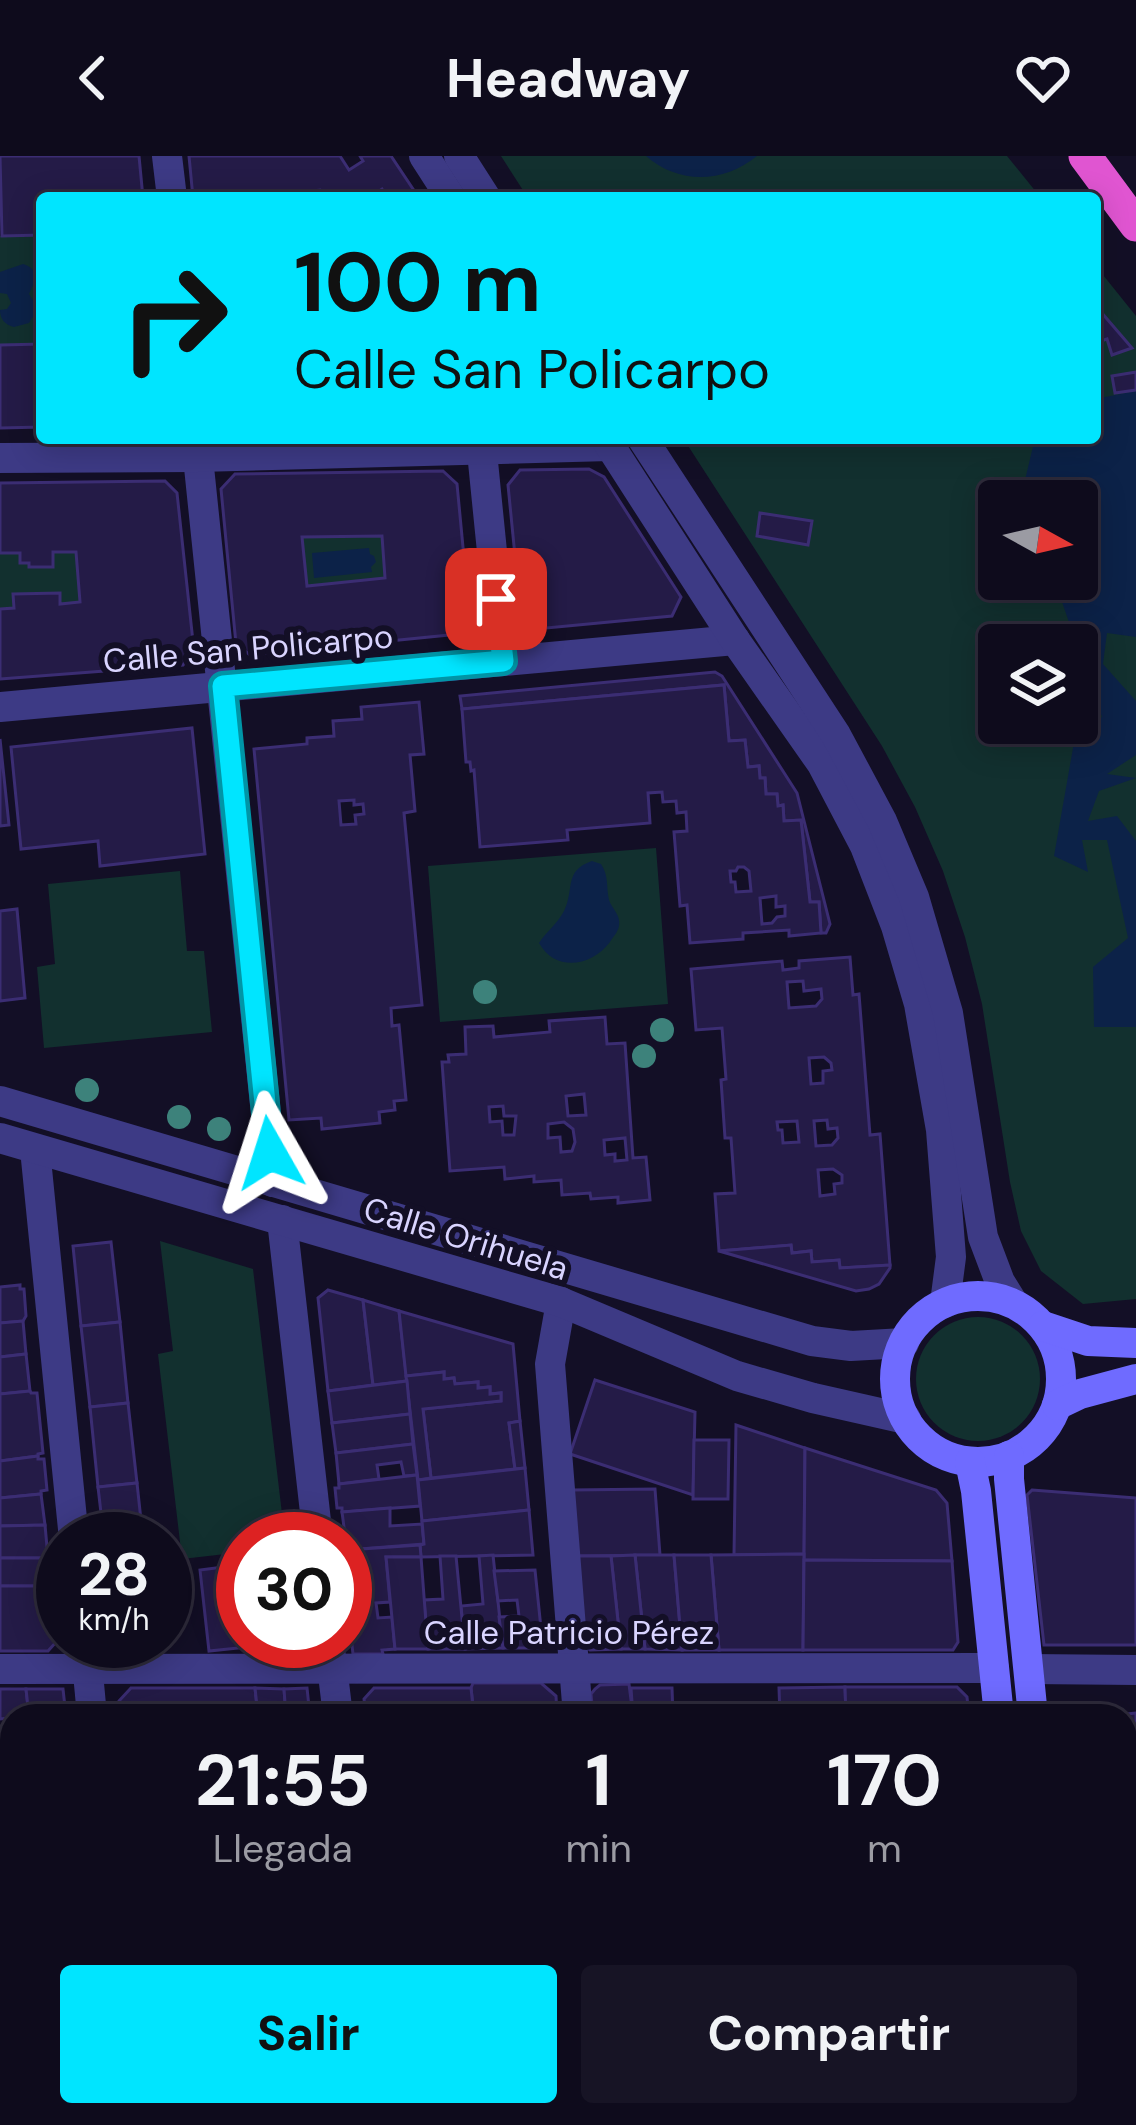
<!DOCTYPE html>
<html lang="es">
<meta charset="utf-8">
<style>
:root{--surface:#0e0b1c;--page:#171425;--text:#f1f3f6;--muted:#9b9ba3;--line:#2e2b3b;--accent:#00e5ff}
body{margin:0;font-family:"DM Sans",sans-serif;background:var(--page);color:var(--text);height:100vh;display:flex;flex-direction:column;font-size:45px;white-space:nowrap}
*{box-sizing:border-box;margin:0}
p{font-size:39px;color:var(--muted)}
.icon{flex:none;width:66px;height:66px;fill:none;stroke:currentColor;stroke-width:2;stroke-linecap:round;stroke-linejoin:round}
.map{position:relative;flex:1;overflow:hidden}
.side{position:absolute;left:0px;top:1548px;width:1137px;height:423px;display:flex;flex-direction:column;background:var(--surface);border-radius:36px 36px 0 0;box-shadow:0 6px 30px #0003,0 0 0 3px var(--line)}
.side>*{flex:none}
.top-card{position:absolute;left:36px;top:36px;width:1065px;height:252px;border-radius:12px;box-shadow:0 6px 30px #0003,0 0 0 3px var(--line);background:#00e5ff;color:#111;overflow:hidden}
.needle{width:78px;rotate:98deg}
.tools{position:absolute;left:978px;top:324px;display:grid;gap:24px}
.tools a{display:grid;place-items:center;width:120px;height:120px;border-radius:12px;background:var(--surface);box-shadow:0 6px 30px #0003,0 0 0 3px var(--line);font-size:60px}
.speed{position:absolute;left:36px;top:1356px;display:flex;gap:24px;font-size:60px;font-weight:700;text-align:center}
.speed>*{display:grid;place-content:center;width:156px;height:156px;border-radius:50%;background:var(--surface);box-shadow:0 6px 30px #0003,0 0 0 3px var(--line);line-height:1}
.speed small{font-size:30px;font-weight:400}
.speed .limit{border:18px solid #d22;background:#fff;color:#111}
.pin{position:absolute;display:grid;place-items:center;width:102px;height:102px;color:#fff;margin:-51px;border-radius:24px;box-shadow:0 6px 18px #0006}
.me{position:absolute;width:132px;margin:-66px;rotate:354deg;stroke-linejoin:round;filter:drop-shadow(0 0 9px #0008)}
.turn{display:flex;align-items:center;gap:42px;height:252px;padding:0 60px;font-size:54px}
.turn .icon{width:156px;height:156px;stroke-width:2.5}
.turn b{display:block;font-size:84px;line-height:102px}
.eta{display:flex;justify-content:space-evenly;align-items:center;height:204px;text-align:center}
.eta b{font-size:72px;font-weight:700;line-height:84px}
.action{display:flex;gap:24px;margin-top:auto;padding:24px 60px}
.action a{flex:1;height:138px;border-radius:12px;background:var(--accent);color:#111;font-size:48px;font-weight:700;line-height:138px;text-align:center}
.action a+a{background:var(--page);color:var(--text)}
header{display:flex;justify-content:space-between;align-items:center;height:156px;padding:0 60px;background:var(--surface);font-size:54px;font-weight:700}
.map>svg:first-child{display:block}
.green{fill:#12302f;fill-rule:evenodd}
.water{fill:#0c2248}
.building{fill:#241b47;stroke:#3b2d73;stroke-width:3;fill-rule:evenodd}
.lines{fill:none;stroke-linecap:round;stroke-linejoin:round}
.minor{stroke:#3d3a85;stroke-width:30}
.tertiary{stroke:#3d3a85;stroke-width:30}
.secondary{stroke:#6f6bff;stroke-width:30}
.trunk{stroke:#e055d1;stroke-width:33}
.tree{fill:#3d827b}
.route-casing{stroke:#0095a6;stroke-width:30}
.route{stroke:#00e5ff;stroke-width:21}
.labels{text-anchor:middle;stroke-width:12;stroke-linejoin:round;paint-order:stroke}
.street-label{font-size:33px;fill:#d9d4ff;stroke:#130f26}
</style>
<header><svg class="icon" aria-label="back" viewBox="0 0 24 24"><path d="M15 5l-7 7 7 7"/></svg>Headway<svg class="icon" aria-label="heart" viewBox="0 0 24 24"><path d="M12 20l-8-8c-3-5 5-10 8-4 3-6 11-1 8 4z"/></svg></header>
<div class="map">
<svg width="1136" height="1969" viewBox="0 0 1136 1969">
<rect width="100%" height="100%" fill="#130f26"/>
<g class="green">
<path d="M501,0H1007L1041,42H528Z"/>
<path d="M42,79V188L0,189V80Z"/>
<path d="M1095,109L1136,160V1143L1083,1148L1041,1115L1021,1075L1010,1026L982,848L965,781L943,715L915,651L882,590L683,282H1095ZM999,345H1077V423H999ZM999,489H1077V567H999Z"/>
<path d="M382,380L385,422L307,430L302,381Z"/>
<path d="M53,396H76L80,446L60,448V438H14V452L0,453V397H20V407H29L30,411Z"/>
<path d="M656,692L668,848L440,866L428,710Z"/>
<path d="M180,715L187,795H204L212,876L44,892L37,811L55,808L48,728Z"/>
<path d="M160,1085L253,1113L285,1383H243V1396L182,1403L158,1198L173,1195Z"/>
<circle cx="978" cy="1223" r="62"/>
<path d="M163,1959H310V1969H164Z"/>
</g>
<g class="water">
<path d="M646,0H757C724,27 679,29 646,0Z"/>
<path d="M23,108C40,113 35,126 29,138L34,146L35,157L29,167L14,171C5,169 0,163 0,154L7,153L11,147L7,138L0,137V116Z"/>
<path d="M1136,235V481L1107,477L1103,508L1136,545V599L1107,618L1136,622L1099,635L1088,665L1117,660L1136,685V871H1094L1093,811L1128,782L1107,684H1082L1088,716L1054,700L1076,575L1102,561L1062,446L1028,423H1077V345H1020L1035,282H1095V243Z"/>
<path d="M369,392L370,398L374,400L376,406L371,411L372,416L314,422L312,397Z"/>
<path d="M592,705L601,708C609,720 606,730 609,744C612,753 621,759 619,770C618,776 613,781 610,786C592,810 556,817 539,787C546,776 558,767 564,755C575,733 563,715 592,705Z"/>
</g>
<g class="building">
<path d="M0,0H139L143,42H42V79L2,80Z"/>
<path d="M189,0H340L349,14L363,5L360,0H391L419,42H388L382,33L369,42H339L335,35L321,37L320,34L311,35V38L283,37L284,40L272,41L271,38L259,39V42H193Z"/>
<path d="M1095,149L1132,192L1112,199L1107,183L1095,187Z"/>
<path d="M42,188V271L0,272V189Z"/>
<path d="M1136,216V234L1115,237L1112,220Z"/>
<path d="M589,313L604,321L681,441L672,460L536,473L521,461L508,329L520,314Z"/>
<path d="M443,315L457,328L470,465L459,478L250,499L236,488L221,333L235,318ZM382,380L385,422L307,430L302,381Z"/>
<path d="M165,325L177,337L194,495L183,509L0,523V453L14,452L13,438L60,437V448L80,446L76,396H53V411H29V407H20V397H0V327Z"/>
<path d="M760,357L812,365L808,389L757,380Z"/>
<path d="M715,516L722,520L797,637L830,768L826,777H821L819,746H810L801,664L784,665L783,649L778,650L777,638H766L765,622H760L759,610L748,611L745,584L729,585L724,529L462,553L460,540Z"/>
<path d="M724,529L729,585L745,584L748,611L759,610L760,622H765L766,638H777L778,650L783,649L784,665L801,664L810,746H819L821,777L789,780V774L743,777V783L690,787L687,749L680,750L674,676L687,675L686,656L677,657L676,645L663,646L662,636L648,637L650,667L567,674L568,684L480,691L474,614L471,615L470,606H466L462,553ZM738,711H744L749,715L751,735L736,736L735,726H731L730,715H736ZM776,740V751L785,750V760L777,761L772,767L762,768L760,742Z"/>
<path d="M419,546L424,598L410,599L415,655L404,657L422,849L391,852L392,870L399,869L406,944L394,945L395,954L379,956L380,967L322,973L321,962L289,964L254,593L307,588V582L334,580L333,565L362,563L361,551ZM354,644V649L363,648L364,658L355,659L356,668L341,669L339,645Z"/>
<path d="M192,572L205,698L100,710L98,685L21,693L11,591Z"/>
<path d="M0,583L9,669L0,670Z"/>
<path d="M17,753L25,842L0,845V755Z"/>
<path d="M850,801L853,839L859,838L870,979L880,978L890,1109L840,1112L839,1104L812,1106L811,1095L792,1097L791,1089L719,1095L715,1038L735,1037L731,982H725L721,924L726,923L722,872L696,874L691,813L782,805L783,814L799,812V805ZM803,825L804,835L821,833L822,843L816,850L789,852L787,826ZM824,901L831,907L832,914L823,915V927L811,928L809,902ZM827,964L828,973L837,972L838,982L832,989L816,990L814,965ZM797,965L799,986L783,987L782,974H778L777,966ZM833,1013L842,1019V1027L834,1028L835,1038L820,1040L818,1014Z"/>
<path d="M605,861L607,888L625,887L633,1002L646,1001L650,1044L618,1047V1041L591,1043L590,1037L562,1039L561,1024L534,1026V1020L505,1023L504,1011L450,1015L442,906H449L448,899L466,898L465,871L493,870L494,881L550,876L549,865ZM584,938L586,959L568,960L566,940ZM503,950L504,960H516L514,979H503L502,965L490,966L489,951ZM564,966L573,973L575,986L572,995L561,996L560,981L548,982V968ZM625,982L627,1004L615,1005V998L605,999L604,984Z"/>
<path d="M111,1086L120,1166L81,1170L73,1090Z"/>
<path d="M791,1089L792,1097L811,1095L812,1106L839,1104L840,1112L890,1109V1112L879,1128L869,1133L856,1135L719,1095Z"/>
<path d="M20,1129V1133H24L26,1160L23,1165L0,1167V1131Z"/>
<path d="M328,1134L363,1144L373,1229L328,1235L318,1142Z"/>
<path d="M363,1144L399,1155L407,1225L373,1229Z"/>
<path d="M399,1155L513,1188L520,1265L509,1267L515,1313L431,1322L423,1253L501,1245V1237L490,1238V1231L478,1232V1226L455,1228L454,1222L444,1223V1216L406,1220Z"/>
<path d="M23,1165L26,1198L0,1201V1167Z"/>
<path d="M120,1166L128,1247L90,1251L81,1170Z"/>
<path d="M26,1198L30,1235L0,1238V1201Z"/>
<path d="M444,1216V1223L454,1222L455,1228L478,1226V1232L490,1231V1238L501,1237V1245L423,1253L431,1322L418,1324L406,1220Z"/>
<path d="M595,1224L695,1256L693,1339L570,1298Z"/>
<path d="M407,1225L410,1258L332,1267L328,1235Z"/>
<path d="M30,1235L31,1237H37L43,1297L38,1298V1300L0,1305V1238Z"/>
<path d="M128,1247L137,1327L98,1331L90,1251Z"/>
<path d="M410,1258L413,1288L336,1297L332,1267Z"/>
<path d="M520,1265L525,1312L515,1313L509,1267Z"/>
<path d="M736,1269L805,1292L804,1398L734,1399Z"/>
<path d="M694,1284H729L728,1343H693Z"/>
<path d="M413,1288L417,1319L404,1320L401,1306L377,1309L379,1323L339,1328L336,1297Z"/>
<path d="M805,1292L936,1334L947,1347L952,1405L804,1404Z"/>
<path d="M38,1300V1303H44L47,1334L41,1335V1338L0,1342V1305Z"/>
<path d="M525,1312L529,1354L422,1365L418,1324Z"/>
<path d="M417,1319L420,1350L342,1356V1352H337L335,1332H339V1328Z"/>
<path d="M137,1327L143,1383H104L98,1331Z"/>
<path d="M655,1333L660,1399L578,1400L572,1334Z"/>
<path d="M1032,1334L1136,1342V1489H1044L1027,1339Z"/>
<path d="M41,1338L45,1369L0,1370V1342Z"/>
<path d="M390,1352V1370L422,1368L424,1388L347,1394L342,1356Z"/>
<path d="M529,1354L533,1399L421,1401L420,1389L424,1388L422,1365Z"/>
<path d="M45,1369L48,1402H0V1370Z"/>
<path d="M420,1389L421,1401H386L390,1446L376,1447L378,1462L392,1461L395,1493L382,1494L383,1498H353L345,1429V1409H348L347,1394Z"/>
<path d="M804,1398L803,1494H719L711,1399Z"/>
<path d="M493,1399L503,1492L465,1493L461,1450L483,1448L479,1400Z"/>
<path d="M635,1399H674L682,1494L645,1493Z"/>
<path d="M635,1399L645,1493H621L611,1400Z"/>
<path d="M674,1399H711L719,1494H682Z"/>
<path d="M440,1400H456L465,1493H428L424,1444L443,1443Z"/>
<path d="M578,1400H611L621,1493L590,1494L585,1490Z"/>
<path d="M386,1401H421L428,1493H395Z"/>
<path d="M0,1402H48L51,1430H0Z"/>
<path d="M804,1404L952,1405L958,1486L953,1494H803Z"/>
<path d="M239,1409L243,1485H247L248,1491L209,1495L200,1414Z"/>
<path d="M535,1414L543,1492H503L499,1461L519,1460L517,1444L498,1445L494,1415Z"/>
<path d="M0,1430H51L57,1485L48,1495H0Z"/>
<path d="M473,1527H541L556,1540L557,1560H474L471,1532Z"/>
<path d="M629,1528L633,1560H593L591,1538L595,1533L600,1529Z"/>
<path d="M845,1531L846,1560H780L779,1532Z"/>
<path d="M845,1531H957L967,1541L969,1560H846Z"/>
<path d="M131,1532H255L258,1560H121L119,1545Z"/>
<path d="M255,1532L284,1533L286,1560H258Z"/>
<path d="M307,1532L310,1560H286L284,1533Z"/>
<path d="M374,1532H471L474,1560H366L364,1543Z"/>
<path d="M631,1532H672L673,1560H633Z"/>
<path d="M0,1533H26L29,1560L0,1563Z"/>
<path d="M26,1533H63L66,1560H29Z"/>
<path d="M1136,1557V1709L1125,1710V1560H1108Z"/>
<path d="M12,1640V1661H7L8,1678L12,1677V1841L7,1842L3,1810H0V1656L4,1655L3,1641Z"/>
<path d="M1131,1810L1136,1811V1872L1125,1871V1822H1130Z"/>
<path d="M12,1888V1959H105L106,1969H0V1963L9,1962L8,1946H0V1940L9,1939L7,1923L0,1924V1889Z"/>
<path d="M1135,1910L1136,1969H1130L1131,1958H1125V1936L1126,1921L1133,1922Z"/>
<path d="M312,1959H386L383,1961L382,1969H362V1965H348V1969H312Z"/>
<path d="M508,1959H597L598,1969H509Z"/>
<path d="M642,1959H990V1969H643Z"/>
</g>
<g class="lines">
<g class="minor">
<path d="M167,0L172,42"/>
<path d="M196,282L273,1026"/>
<path d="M482,296L503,505"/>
<path d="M0,302L198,301L610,290"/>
<path d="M0,551L735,484"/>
<path d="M35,993L74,1383"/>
<path d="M282,1064L318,1383"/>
<path d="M561,1146L550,1208L578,1560"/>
<path d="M85,1485L92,1560"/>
<path d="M329,1485L338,1560"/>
<path d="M0,1513L994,1512"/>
<path d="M1029,1513L1136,1514"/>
<path d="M1125,1764L1136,1765"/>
<path d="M133,1959L134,1969"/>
<path d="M618,1959L619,1969"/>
</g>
<g class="tertiary">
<path d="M424,0L451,42"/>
<path d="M459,0L486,42"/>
<path d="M605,282L735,484L822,608L865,690L896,770L919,848L941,974L951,1101L945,1147"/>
<path d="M642,282L836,579L882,665L914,741L948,857L983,1081L1000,1126L1013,1147"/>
<path d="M0,945L812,1185L851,1190L904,1187"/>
<path d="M0,982L561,1146L737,1220L813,1242L906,1263"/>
</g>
<g class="secondary">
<circle cx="978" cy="1223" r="83"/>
<path d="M1043,1170L1088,1185L1136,1187"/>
<path d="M1057,1249L1080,1238L1136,1223"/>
<path d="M1009,1300V1323L1033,1560"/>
<path d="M970,1306L976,1335L999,1560"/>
<path d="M1039,1959L1040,1969"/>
<path d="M1076,1959L1077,1969"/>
</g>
<path class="trunk" d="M1085,0L1136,69"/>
</g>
<g class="tree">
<circle cx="485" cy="836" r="12"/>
<circle cx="662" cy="874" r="12"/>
<circle cx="644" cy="900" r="12"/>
<circle cx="87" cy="934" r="12"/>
<circle cx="179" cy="961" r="12"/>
<circle cx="219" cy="973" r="12"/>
</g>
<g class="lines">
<defs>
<path id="route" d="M270,997L223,530L503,505L496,443"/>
</defs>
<use href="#route" class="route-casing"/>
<use href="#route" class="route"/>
</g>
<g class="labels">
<g class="street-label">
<text transform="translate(248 492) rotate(-5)" y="12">Calle San Policarpo</text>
<text transform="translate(466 1082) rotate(17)" y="12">Calle Orihuela</text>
<text x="569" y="1488">Calle Patricio Pérez</text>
</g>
</g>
</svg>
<div class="tools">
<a><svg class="needle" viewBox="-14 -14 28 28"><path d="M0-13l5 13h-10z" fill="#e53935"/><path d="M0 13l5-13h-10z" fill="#9b9ba3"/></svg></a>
<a><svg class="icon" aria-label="layers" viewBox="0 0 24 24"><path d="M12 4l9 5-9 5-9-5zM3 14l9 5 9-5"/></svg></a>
</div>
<div class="speed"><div>28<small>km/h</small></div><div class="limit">30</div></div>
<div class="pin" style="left:496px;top:443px;background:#d93025"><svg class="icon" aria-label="arrive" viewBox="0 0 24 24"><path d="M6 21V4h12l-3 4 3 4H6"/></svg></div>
<svg class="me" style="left:270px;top:997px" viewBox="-20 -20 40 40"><path d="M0-17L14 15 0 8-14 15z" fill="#00e5ff" stroke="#fff" stroke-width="4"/></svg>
<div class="top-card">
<div class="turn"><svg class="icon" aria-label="right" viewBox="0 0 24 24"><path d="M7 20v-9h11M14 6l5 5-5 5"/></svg><div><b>100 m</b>Calle San Policarpo</div></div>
</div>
<section class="side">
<div class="eta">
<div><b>21:55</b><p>Llegada</p></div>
<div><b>1</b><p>min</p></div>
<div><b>170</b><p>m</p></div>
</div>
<div class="action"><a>Salir</a><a>Compartir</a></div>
</section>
</div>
